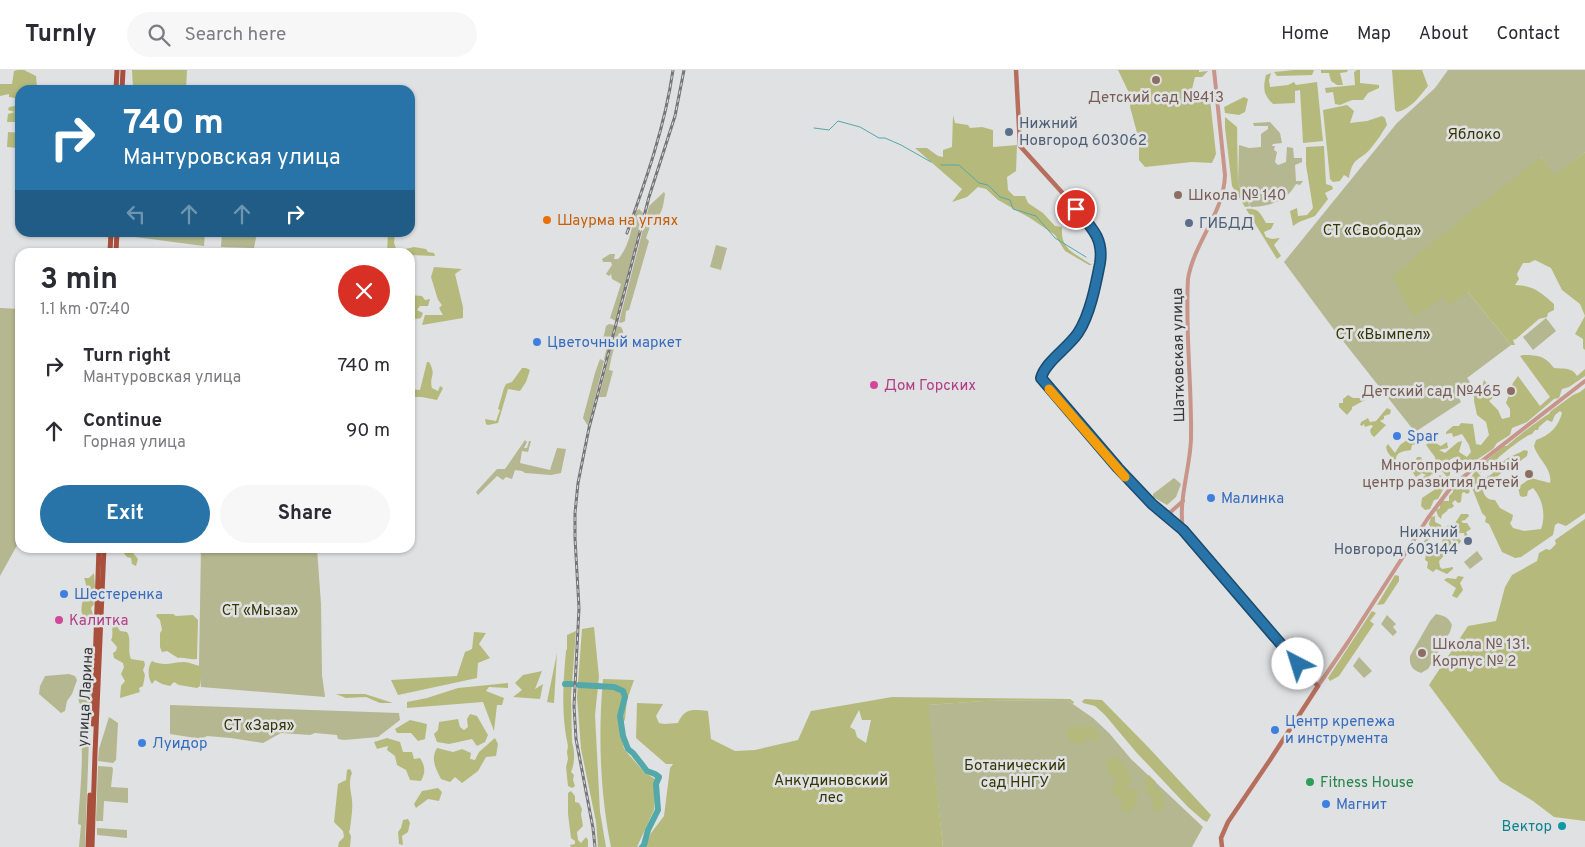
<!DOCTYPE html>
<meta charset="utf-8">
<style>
:root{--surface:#fff;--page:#f7f7f7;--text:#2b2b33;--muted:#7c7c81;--line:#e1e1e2;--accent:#2873a7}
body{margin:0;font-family:Overpass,sans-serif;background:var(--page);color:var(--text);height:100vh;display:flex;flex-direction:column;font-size:19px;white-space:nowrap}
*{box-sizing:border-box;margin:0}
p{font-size:16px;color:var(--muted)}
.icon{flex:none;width:28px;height:28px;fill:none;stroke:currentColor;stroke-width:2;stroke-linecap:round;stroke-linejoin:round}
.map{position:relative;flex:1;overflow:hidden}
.panel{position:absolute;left:15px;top:178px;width:400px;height:305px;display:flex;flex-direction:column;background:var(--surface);border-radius:15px;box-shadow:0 1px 4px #0004}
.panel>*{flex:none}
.banner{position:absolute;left:15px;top:15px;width:400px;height:152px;border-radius:15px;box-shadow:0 1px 4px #0004;background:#2873a7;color:#fff;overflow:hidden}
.pin{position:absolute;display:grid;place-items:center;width:42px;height:42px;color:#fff;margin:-21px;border:2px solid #fff;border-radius:50%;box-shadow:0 1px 5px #0007}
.me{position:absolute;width:55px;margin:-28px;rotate:320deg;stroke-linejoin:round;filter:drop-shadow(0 0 4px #0008)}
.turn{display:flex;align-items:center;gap:18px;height:105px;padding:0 25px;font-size:22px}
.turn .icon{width:65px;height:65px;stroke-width:2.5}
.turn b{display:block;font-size:35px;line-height:42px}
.lanes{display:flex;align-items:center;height:48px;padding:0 25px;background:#0003;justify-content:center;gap:25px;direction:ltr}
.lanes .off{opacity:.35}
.round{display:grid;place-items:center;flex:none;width:52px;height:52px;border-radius:26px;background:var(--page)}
.summary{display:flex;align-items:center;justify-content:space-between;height:85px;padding:0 25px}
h1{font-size:30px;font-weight:700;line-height:38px}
.button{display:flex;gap:10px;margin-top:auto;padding:10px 25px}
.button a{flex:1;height:58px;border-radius:30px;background:var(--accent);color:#fff;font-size:20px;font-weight:700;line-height:58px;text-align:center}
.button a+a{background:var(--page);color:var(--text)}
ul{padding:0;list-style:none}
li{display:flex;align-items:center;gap:15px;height:65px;padding:0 25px}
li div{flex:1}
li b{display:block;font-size:19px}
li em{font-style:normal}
header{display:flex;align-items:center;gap:30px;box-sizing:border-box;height:70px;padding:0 25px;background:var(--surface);border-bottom:1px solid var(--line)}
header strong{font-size:24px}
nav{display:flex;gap:28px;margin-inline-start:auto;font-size:18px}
.search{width:350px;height:45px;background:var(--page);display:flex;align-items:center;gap:12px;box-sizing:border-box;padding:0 18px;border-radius:28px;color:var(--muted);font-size:19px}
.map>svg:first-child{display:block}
.green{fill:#b4b78f}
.forest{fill:#b5ba7c;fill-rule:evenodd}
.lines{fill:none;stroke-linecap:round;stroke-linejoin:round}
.stream{stroke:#53a8a9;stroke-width:1}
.river{stroke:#53a8a9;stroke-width:6}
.tertiary{stroke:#c79589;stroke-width:4}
.secondary{stroke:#b66e5d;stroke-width:4.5}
.primary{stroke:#a9503d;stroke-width:5}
.rail-casing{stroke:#767677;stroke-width:3}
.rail{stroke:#e0e1e3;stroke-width:1;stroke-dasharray:4;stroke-linecap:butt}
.route-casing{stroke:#1a4b6d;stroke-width:12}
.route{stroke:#2873a7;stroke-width:9}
.slow{stroke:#f59e0b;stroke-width:9}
.education-dot{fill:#8d6e63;stroke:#e0e1e3;stroke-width:2}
.service-dot{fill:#5c6f8a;stroke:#e0e1e3;stroke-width:2}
.food-dot{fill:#e8710a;stroke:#e0e1e3;stroke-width:2}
.shop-dot{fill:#3f7fe0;stroke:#e0e1e3;stroke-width:2}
.hotel-dot{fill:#d1479c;stroke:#e0e1e3;stroke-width:2}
.leisure-dot{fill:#2e9e5b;stroke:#e0e1e3;stroke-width:2}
.culture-dot{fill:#0f9aa8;stroke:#e0e1e3;stroke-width:2}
.labels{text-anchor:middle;stroke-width:5;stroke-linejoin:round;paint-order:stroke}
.education-label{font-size:15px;fill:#785e54;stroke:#e0e1e3;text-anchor:start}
.service-label{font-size:15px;fill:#4e5e75;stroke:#e0e1e3;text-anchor:start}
.park-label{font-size:15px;fill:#353604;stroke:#e0e1e3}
.food-label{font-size:15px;fill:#c56008;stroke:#e0e1e3;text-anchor:start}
.shop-label{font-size:15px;fill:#366cbe;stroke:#e0e1e3;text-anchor:start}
.street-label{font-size:15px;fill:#373738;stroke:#e0e1e3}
.hotel-label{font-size:15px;fill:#b23c85;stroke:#e0e1e3;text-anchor:start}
.leisure-label{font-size:15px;fill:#27864d;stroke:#e0e1e3;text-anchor:start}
.culture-label{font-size:15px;fill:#0d838f;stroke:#e0e1e3;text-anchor:end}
</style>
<header>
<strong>Turnly</strong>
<div class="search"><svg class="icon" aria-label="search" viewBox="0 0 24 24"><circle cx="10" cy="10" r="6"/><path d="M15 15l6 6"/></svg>Search here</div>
<nav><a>Home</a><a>Map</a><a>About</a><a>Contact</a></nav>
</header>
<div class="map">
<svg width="1585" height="777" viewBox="0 0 1585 777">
<rect width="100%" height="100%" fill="#e0e1e3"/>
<g class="green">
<path d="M1448,0H1585V82L1555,106L1541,87L1443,227L1468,222L1511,275L1467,308L1470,312L1456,322L1461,332L1415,362L1332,257L1284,192L1397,53L1435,18Z"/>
<path d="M1270,52L1280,63L1282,73L1273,74L1272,76H1275L1274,80L1277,82L1275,92L1278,95L1286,92L1287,77L1293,78L1294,88H1302V92L1295,95L1296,111H1303L1300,115L1296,114C1286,132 1270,136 1251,137L1238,114L1239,75L1249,78L1261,77V64L1268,59V56H1254L1253,53Z"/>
<path d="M664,122L665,124C663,136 663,145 652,151L646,168L649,171L629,240L626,241L625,251L621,253L619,252L649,136Z"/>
<path d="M639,139L643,143L616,251L610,248L621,214L612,209L611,204L609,206L606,204L612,195L611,192H603L602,189L610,184H615L614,189H618C629,178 632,156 636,141Z"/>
<path d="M135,163H205L204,176L135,167Z"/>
<path d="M222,163H257L254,178L221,177Z"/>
<path d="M716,175L727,178L721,200L710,197Z"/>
<path d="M0,238L20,239V470L0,506Z"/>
<path d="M1546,248L1556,261L1533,280L1523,267Z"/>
<path d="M609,254L614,255V257L605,291L604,289L607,277L602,274L606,256Z"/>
<path d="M617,256L621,257C623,261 624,260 622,265C621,270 617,272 615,276C612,284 611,290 609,300L613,301L606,327H599Z"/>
<path d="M600,289L604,291L588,356L583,348L595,303Z"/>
<path d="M525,370L527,372L524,378H527L529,371H531L528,382L522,381L520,393L550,400L557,378L566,379L561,403L551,405L525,403L522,401L515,400L512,409L506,407L503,410L497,406L478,425L476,422L497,399H505Z"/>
<path d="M1174,408L1181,414L1176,427L1167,435L1153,427V424Z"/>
<path d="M201,478H317L321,534L322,605L325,627L201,617L199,595Z"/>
<path d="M1477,481L1483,489L1470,499L1464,492Z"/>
<path d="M1436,544C1445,546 1448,547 1452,555L1450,562L1428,599L1421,603C1412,600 1409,595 1410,586L1430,551Z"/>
<path d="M1387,545L1396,554L1393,557L1397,562L1393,566L1381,554Z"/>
<path d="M1359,587L1372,601L1364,608L1353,596Z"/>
<path d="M93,588L91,633C87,636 85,636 80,634C74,623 88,599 93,588Z"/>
<path d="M69,604L75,606L77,610L72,624L67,631L65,641L61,643L39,624L40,616L45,606Z"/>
<path d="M1067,630L1093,648L1109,663L1131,689L1203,757L1192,777H943L927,635L984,631Z"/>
<path d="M170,635L399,643L400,650L378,667L344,670L338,669L337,665L315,663L310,665L281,663L263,673L231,668L207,666L202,669L170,664Z"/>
<path d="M82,644L87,645L89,669L85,777H79L81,755L78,754C80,719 85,683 79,648Z"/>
<path d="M109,647L118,653L116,690L113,693L98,691L99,679Z"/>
<path d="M98,696L112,697L113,699L111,717L128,718V733L104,731L103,751H96Z"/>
<path d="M97,758L127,760V768L97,765Z"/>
</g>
<g class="forest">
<path d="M18,0H24L36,6L37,17L49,18V20H20V29L9,27V24L0,26V14H12L14,1Z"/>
<path d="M132,0H187L186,20H153L133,18Z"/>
<path d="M1118,0H1199V2L1208,1L1202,7H1195L1191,23L1210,29L1216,84L1212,93L1192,92L1145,97L1139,90V70L1130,37L1131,27Z"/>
<path d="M1294,0H1314L1312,5L1277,6L1274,2Z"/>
<path d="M1321,0H1348L1347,2L1340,3L1343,15H1337L1331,11L1329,3H1321Z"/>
<path d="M1357,0H1360V13L1379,15V18L1368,23L1363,30H1352L1340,35L1335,34L1333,22L1326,23L1325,18L1355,15L1354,2Z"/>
<path d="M1392,0H1422L1428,16C1420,26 1411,39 1397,42L1395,40Z"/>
<path d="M1271,3L1269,10L1270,17L1288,15L1294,12L1296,15L1317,12L1323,71L1303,73L1300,20L1295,21V33L1273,34C1263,24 1263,18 1266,5Z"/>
<path d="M1244,27L1248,29L1245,42L1239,45L1225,43L1224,37Z"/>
<path d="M20,35V52H7L8,44L15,42L8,40L9,37Z"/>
<path d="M1347,35L1354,41L1350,53L1367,51L1382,46L1385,48L1387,55C1382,63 1377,71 1371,78C1360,92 1353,85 1349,108L1344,105L1340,111L1333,112L1330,109L1323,40Z"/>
<path d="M953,45L955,53L968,55L970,58L982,57L993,60V77L1017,75L1016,101L1007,107L1008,120L1014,126H1025L1028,133L1043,143L1055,156L1062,157C1060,180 1075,183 1092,195H1089L1065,181L1055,165L1030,148L998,130L986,119L978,117L967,127L952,132L962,119L915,78H927L938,86L943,87V80L952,77Z"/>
<path d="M1225,47L1237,57L1238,114L1250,136L1245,137L1232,116L1225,58Z"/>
<path d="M8,62L20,63V75L17,78L7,77Z"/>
<path d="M1324,76L1326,114L1332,116L1333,119L1325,123L1328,129L1315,146L1299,152L1293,156L1290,141L1297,138L1298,146L1307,145L1313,138L1306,95V77Z"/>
<path d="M1585,82V280L1583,278V269L1575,264L1585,246L1580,234L1562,220L1551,198L1535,190L1529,193H1523L1517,204L1519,209L1515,215C1535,216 1540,222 1554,234V240L1548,243L1547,247L1539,249L1516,269L1513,270L1515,275H1511L1468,222L1450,235L1443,227L1414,247L1392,207L1439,167L1541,87L1555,105Z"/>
<path d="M1246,139C1259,138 1260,143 1266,153H1274L1271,159L1264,162L1266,167L1272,169L1280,168L1274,175L1281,186L1277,189Z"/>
<path d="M388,163H395L394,173L397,181L414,177L426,179L428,182L434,183L435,186L410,185V182H387Z"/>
<path d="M434,197L462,199L455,204L463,237V248L422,255L425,245H443L439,238L442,235L438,230L431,207Z"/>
<path d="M410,225L422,226L425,230L430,229L428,236H420L417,240L423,243L421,248L416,249L410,245Z"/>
<path d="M1523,285C1538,285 1545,286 1554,298C1563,299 1572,297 1577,306L1585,299V306L1569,317L1562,319L1559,328L1554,329L1527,352L1512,358L1510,365L1497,373L1493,379L1478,389L1470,397L1460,396L1455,387L1446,392L1442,390L1446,397L1450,400V405L1447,407L1436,394L1435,387L1426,375L1429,372L1430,368H1427L1424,365L1429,362L1434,364L1435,373L1441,376L1447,372L1448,378L1439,380L1445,383L1458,372L1462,371L1459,382L1467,387L1471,382L1469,375L1462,364L1453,367L1452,363L1446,364V362L1453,356H1459L1461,353L1473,354L1476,374L1481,375L1489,365L1486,352L1477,345L1474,331V324L1481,320L1484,310L1494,321V327L1489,331L1498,340L1502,349L1510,347V339L1506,333L1513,313L1518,306L1540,336L1550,327L1520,286Z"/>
<path d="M427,292H429C437,306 429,305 432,318L438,321L440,316L443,318L437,330L422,327H411C410,333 411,338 410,345V319L420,320Z"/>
<path d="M522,298H526L530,300L526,312L520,321L508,319L498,353L488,355L486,354L485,349L496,351L500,340L498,339L504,318L506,314L512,312Z"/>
<path d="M1585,318V443L1566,456L1558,453L1555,455L1553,465L1521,487L1515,488L1502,482L1489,454L1485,452L1486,447L1482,443L1469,410L1476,400L1482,408C1494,407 1496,397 1505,390C1510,386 1518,384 1524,380L1528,381L1527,386L1511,398L1503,401L1495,409L1489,411L1483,421C1485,427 1488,430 1495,430L1500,438L1513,445L1512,450L1510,453L1513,458L1524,461L1541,459C1546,446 1543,429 1533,418L1528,421L1527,426L1523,427L1520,426L1518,417L1531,408L1550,413C1553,399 1537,388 1534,376L1536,370C1550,365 1558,357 1562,343L1560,341L1555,345L1552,352L1547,350L1539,357L1538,360H1535L1532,364C1526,365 1505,382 1499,387C1496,390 1494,394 1491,397C1487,399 1484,400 1480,403L1477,398L1504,376H1507C1510,372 1544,346 1549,344L1551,341L1573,325L1580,322Z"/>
<path d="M1366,321L1367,324L1364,327L1365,330L1352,337V339L1347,345L1339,337V333H1343V329L1348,325L1353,328H1361L1362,322Z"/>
<path d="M1387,338L1391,340L1390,344L1384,346V349L1380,351L1386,355L1374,367L1371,364L1370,360L1373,356L1371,355L1365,357L1364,354L1362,356L1360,355L1361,352L1368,348L1370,352L1376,351Z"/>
<path d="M1407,370H1413L1416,372V374L1412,375L1411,380C1404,381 1396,382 1396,389L1390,394L1385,393L1391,387L1387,381L1386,377L1388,374L1395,383L1400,375Z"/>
<path d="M1417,387H1421L1424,395L1423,400L1428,399L1432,402L1436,400L1438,402L1436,405L1432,404L1414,419L1412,417L1411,409L1414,410L1415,412L1420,408L1423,409V407L1426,405L1422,403L1416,407L1413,403C1416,398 1414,392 1417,387Z"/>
<path d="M1440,405L1447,412V418H1444L1438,429L1434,430L1430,439L1425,440L1421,436L1422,428L1434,420L1437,415L1443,414L1439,406Z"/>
<path d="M1460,413L1468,418L1470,422L1467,424L1464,422L1462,423L1461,432L1458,433L1455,430L1452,433L1454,436L1452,438L1448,439L1447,441L1442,445L1441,449L1438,446L1436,440L1440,438V434L1443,431H1449V426L1453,422V418L1457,414Z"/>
<path d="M1461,444H1468L1469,446L1465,450L1461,451L1463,453H1467L1471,459L1466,462L1468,466L1465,468L1464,463H1460L1457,466L1461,471L1460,473L1456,475L1453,470L1450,469L1452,475C1446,479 1445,486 1439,491L1440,497L1442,499L1453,497V499L1447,504L1436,499L1433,502L1427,498L1428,492L1425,490L1426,484L1434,481L1437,477H1440L1443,481L1444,478L1442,470L1448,464L1446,458L1448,455H1454Z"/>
<path d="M1435,446V452L1441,455L1442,459L1425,473L1424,472L1426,467L1429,466L1428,462L1431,459L1429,454L1431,447Z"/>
<path d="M1585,449V751L1554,747L1533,731L1500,711L1429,615L1468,556L1496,551L1505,517L1512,505L1537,491L1539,483L1546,479L1550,480L1556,474L1555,470Z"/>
<path d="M112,478H134L133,483L138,489L136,496L132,494L131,488L127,487L123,482L112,479Z"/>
<path d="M94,503L95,517L93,520L95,524L93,529L94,534L91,538L93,545L91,551C73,545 86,528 86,516C86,514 85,510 84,508H89Z"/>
<path d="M1395,505L1399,506V511L1384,534L1377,535Z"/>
<path d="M1458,506L1464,507L1460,513L1463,520L1457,528L1452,526L1456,518L1444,510L1447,508L1456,509Z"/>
<path d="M1372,541L1376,543L1370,551L1374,554L1339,606L1330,611L1328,608Z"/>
<path d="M157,544H173L176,546L193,545L198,550L197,589C190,590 185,587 178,588L167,581L162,582L160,577V563L162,560L160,550L156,546Z"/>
<path d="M113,555L117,556L120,561L127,562C132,570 127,580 131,589L144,591L145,595L143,600L145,605L143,616L139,618L140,622L120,628L121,616L125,611L121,604L124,597L123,593L114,588L113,583L116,581L117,577L111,570C114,565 111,560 113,555Z"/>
<path d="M594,557L599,607L595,645L600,742L606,777H598L596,752L581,679L577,627L582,559Z"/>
<path d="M576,561L571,627L572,672C575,681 575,693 571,702L574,705L573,710L575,716L572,718L568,716L566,697L568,689L567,682L568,676C561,646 563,612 566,581L567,579V565Z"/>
<path d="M474,562L486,563L479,574L490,588L478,593L477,608L398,625L391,610L457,606L465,582L472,579Z"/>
<path d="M557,583L554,633L547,632Z"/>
<path d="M152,591C165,597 172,592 184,592C189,592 195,595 200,596L201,606L200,616L197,618L179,615L174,612L170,616L162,614L155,610L152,614C148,609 147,597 152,591Z"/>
<path d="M542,601L535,619L543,614L540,629L513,627L522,620L515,613L523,605Z"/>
<path d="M603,609L634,610L627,630L625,649L620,661L624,679L644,702L655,709L654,740L637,777H611C600,723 598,664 603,609Z"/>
<path d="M508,613V618L489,617L486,621L504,628L502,635H497L494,661L483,632L407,638V632L427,628L458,618Z"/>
<path d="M336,624H365L393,633H380L366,627L346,628Z"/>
<path d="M892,627L1070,629L1074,632L1073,634L1067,630L984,631L928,635L943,777H645L651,763L664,746L670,698L673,694H666L636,668L637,633L663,634L656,646L659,653L664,654L678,653C685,637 694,640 708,641L711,669L735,681L755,680L798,670L811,641ZM859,640L862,650H871L866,673L857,667L855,660L850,657Z"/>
<path d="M1085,629L1102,630L1149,678L1211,745L1207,752L1203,750L1188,737L1136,682L1105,645L1095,636L1083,633L1082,631Z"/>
<path d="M470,644L477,646L488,665L485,672L477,676L472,669L449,674L437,672L434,664L438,660L439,652L458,649L460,657L464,660L468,657L467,649Z"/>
<path d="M410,650L427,654L425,669L418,671L411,663H397L395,659Z"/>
<path d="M1078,656H1092L1100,666L1096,671L1086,668L1084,674L1071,672L1068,668L1066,658Z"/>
<path d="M387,668L400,672L403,682H412L414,689L420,688C425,696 426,702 421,711L410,710L406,700L397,695L395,686L387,680L388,676L377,679L374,672Z"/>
<path d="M495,668L498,674L496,686L486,687L478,701L462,713L455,707L450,712L441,709C436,699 430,689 437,678L453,682L462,679L471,683L470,689L475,690L479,682Z"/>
<path d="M1110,687H1117L1129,701L1132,713L1128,714L1130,722L1135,719L1139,722L1136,729L1139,733L1135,735L1130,743L1123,741L1120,738L1121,735L1125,734L1112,723L1111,719L1116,713L1108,701L1107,690Z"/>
<path d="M350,699L352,703C348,713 351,720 352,730C353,739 351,750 350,759L349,762L351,766L350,777H338L339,772L344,767L343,761L334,752L338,714L346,710L347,700Z"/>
<path d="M1149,705L1156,712L1154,717L1160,720L1164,733L1162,740L1158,742L1155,741L1152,734L1153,729L1147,723L1144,710Z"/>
<path d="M438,718L442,722L439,731L428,729L416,738L414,734L422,721Z"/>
<path d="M571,721L575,726V732L579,733L582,739L581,744L583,756L577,762L578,770L581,773L586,767L588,770V777H571L570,775L575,774V771L571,768L568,744V723Z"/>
<path d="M408,749L410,753L408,762L402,766L403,775L399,774L398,762L401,758L403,750Z"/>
</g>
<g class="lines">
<g class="stream">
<path d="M814,58L829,60L838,51L860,57L879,68H885L901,75L931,92"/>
<path d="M941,95H959L979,113L988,115L1000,127L1010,130L1013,139L1036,146L1055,168L1086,187"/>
</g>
<g class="river">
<path d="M565,614H572"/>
<path d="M579,615L614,617L623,621L625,627L620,646L623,666L628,679L633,683L647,701L655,704L659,707L656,714L658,740L648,760L644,775L642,777"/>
</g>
<g class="tertiary">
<path d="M1166,446L1183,431"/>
<path d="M1183,460C1178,430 1190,399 1191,369C1192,316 1185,262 1188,209C1194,172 1224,143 1225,105L1214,0"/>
<path d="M1318,616L1348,572L1428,448L1449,420L1478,394L1585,311"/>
</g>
<path class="secondary" d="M1016,0L1020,76L1068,129L1093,161L1100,172L1101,184L1099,202L1086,246L1081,258L1070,273L1044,300L1041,308L1118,399L1146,428L1183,460L1304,602L1318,616L1270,690L1228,752L1221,768L1222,777"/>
<g class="primary">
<path d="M116,20L117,0"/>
<path d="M122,20L123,0"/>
<path d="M110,182L111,162"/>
<path d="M116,182L117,162"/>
<path d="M93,654L99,478"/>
<path d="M88,777L90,725"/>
<path d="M92,777L95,683L104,478"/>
</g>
<defs>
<g id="rail">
<path d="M627,163C646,110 665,56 673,0"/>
<path d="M595,777L593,758L576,669L574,636L579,538L575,468V443L578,413L589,358L649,127L675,46L684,0"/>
</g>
</defs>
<use href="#rail" class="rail-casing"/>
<use href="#rail" class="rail"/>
</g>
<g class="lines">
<defs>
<path id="route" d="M1076,139C1091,157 1104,168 1100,193C1096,214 1090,245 1078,263C1068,278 1045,292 1041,308L1118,398L1152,434L1183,460L1298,594"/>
</defs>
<use href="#route" class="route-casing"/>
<use href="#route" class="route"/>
<path class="slow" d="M1049,319L1125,407"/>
</g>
<g class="education-dot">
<circle cx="1156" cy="10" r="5"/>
<circle cx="1178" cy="125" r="5"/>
<circle cx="1511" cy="321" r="5"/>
<circle cx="1529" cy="404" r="5"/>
<circle cx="1422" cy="583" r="5"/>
</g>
<g class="service-dot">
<circle cx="1009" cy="62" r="5"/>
<circle cx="1189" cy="153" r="5"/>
<circle cx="1468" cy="471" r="5"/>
</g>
<circle class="food-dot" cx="547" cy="150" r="5"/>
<g class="shop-dot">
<circle cx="537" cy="272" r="5"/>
<circle cx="1397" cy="366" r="5"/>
<circle cx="1211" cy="428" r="5"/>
<circle cx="64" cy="524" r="5"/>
<circle cx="1275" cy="660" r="5"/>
<circle cx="142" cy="673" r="5"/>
<circle cx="1326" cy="734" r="5"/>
</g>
<g class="hotel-dot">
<circle cx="874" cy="315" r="5"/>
<circle cx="59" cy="550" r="5"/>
</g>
<circle class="leisure-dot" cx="1310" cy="712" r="5"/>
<circle class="culture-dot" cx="1562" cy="756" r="5"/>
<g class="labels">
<g class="education-label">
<text x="1156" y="32" text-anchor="middle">Детский сад №413</text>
<text x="1188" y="130">Школа № 140</text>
<text x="1501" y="326" text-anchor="end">Детский сад №465</text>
<text x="1519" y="400" text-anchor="end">Многопрофильный<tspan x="1519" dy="17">центр развития детей</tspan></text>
<text x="1432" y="579">Школа № 131.<tspan x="1432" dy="17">Корпус № 2</tspan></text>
</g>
<g class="service-label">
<text x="1019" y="58">Нижний<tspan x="1019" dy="17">Новгород 603062</tspan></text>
<text x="1199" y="158">ГИБДД</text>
<text x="1458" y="467" text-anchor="end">Нижний<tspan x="1458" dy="17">Новгород 603144</tspan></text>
</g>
<g class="park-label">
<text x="1474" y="69">Яблоко</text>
<text x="1372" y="165">СТ «Свобода»</text>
<text x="1383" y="269">СТ «Вымпел»</text>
<text x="260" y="545">СТ «Мыза»</text>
<text x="259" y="660">СТ «Заря»</text>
<text x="1015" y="700">Ботанический<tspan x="1015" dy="17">сад ННГУ</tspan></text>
<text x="831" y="715">Анкудиновский<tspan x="831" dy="17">лес</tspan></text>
</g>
<g class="food-label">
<text x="557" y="155">Шаурма на углях</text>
</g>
<g class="shop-label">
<text x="547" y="277">Цветочный маркет</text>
<text x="1407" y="371">Spar</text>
<text x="1221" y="433">Малинка</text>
<text x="74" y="529">Шестеренка</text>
<text x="1285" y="656">Центр крепежа<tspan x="1285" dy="17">и инструмента</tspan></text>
<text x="152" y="678">Луидор</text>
<text x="1336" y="739">Магнит</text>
</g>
<g class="street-label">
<text transform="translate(1178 285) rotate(-91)" y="5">Шатковская улица</text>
<text transform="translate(85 627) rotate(-87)" y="5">улица Ларина</text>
</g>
<g class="hotel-label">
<text x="884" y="320">Дом Горских</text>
<text x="69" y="555">Калитка</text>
</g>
<g class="leisure-label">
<text x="1320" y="717">Fitness House</text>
</g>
<g class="culture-label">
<text x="1552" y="761">Вектор</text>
</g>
</g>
</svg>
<div class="pin" style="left:1076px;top:139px;background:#d93025"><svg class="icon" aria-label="arrive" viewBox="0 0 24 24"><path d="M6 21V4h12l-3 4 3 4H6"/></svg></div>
<svg class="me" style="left:1298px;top:594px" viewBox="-20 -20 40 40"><circle r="19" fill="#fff"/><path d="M0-13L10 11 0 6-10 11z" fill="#2873a7"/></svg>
<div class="banner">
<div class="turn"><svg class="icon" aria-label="right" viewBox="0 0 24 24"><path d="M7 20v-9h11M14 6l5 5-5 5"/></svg><div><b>740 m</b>Мантуровская улица</div></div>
<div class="lanes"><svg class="icon off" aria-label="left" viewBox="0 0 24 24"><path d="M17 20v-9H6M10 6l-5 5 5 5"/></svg><svg class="icon off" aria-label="ahead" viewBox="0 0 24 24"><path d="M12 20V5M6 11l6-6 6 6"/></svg><svg class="icon off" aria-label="ahead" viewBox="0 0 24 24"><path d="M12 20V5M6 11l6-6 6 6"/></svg><svg class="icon" aria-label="right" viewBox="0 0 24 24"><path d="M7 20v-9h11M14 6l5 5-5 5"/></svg></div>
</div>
<section class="panel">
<div class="summary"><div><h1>3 min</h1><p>1.1 km · 07:40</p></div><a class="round" style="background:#d93025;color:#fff"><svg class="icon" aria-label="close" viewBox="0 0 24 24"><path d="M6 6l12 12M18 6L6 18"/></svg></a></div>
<ul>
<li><svg class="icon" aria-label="right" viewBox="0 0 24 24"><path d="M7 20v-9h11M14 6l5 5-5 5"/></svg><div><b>Turn right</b><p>Мантуровская улица</p></div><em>740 m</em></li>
<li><svg class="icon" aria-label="ahead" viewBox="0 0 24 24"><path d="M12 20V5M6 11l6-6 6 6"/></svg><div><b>Continue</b><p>Горная улица</p></div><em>90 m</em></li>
</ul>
<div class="button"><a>Exit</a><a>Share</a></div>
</section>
</div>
